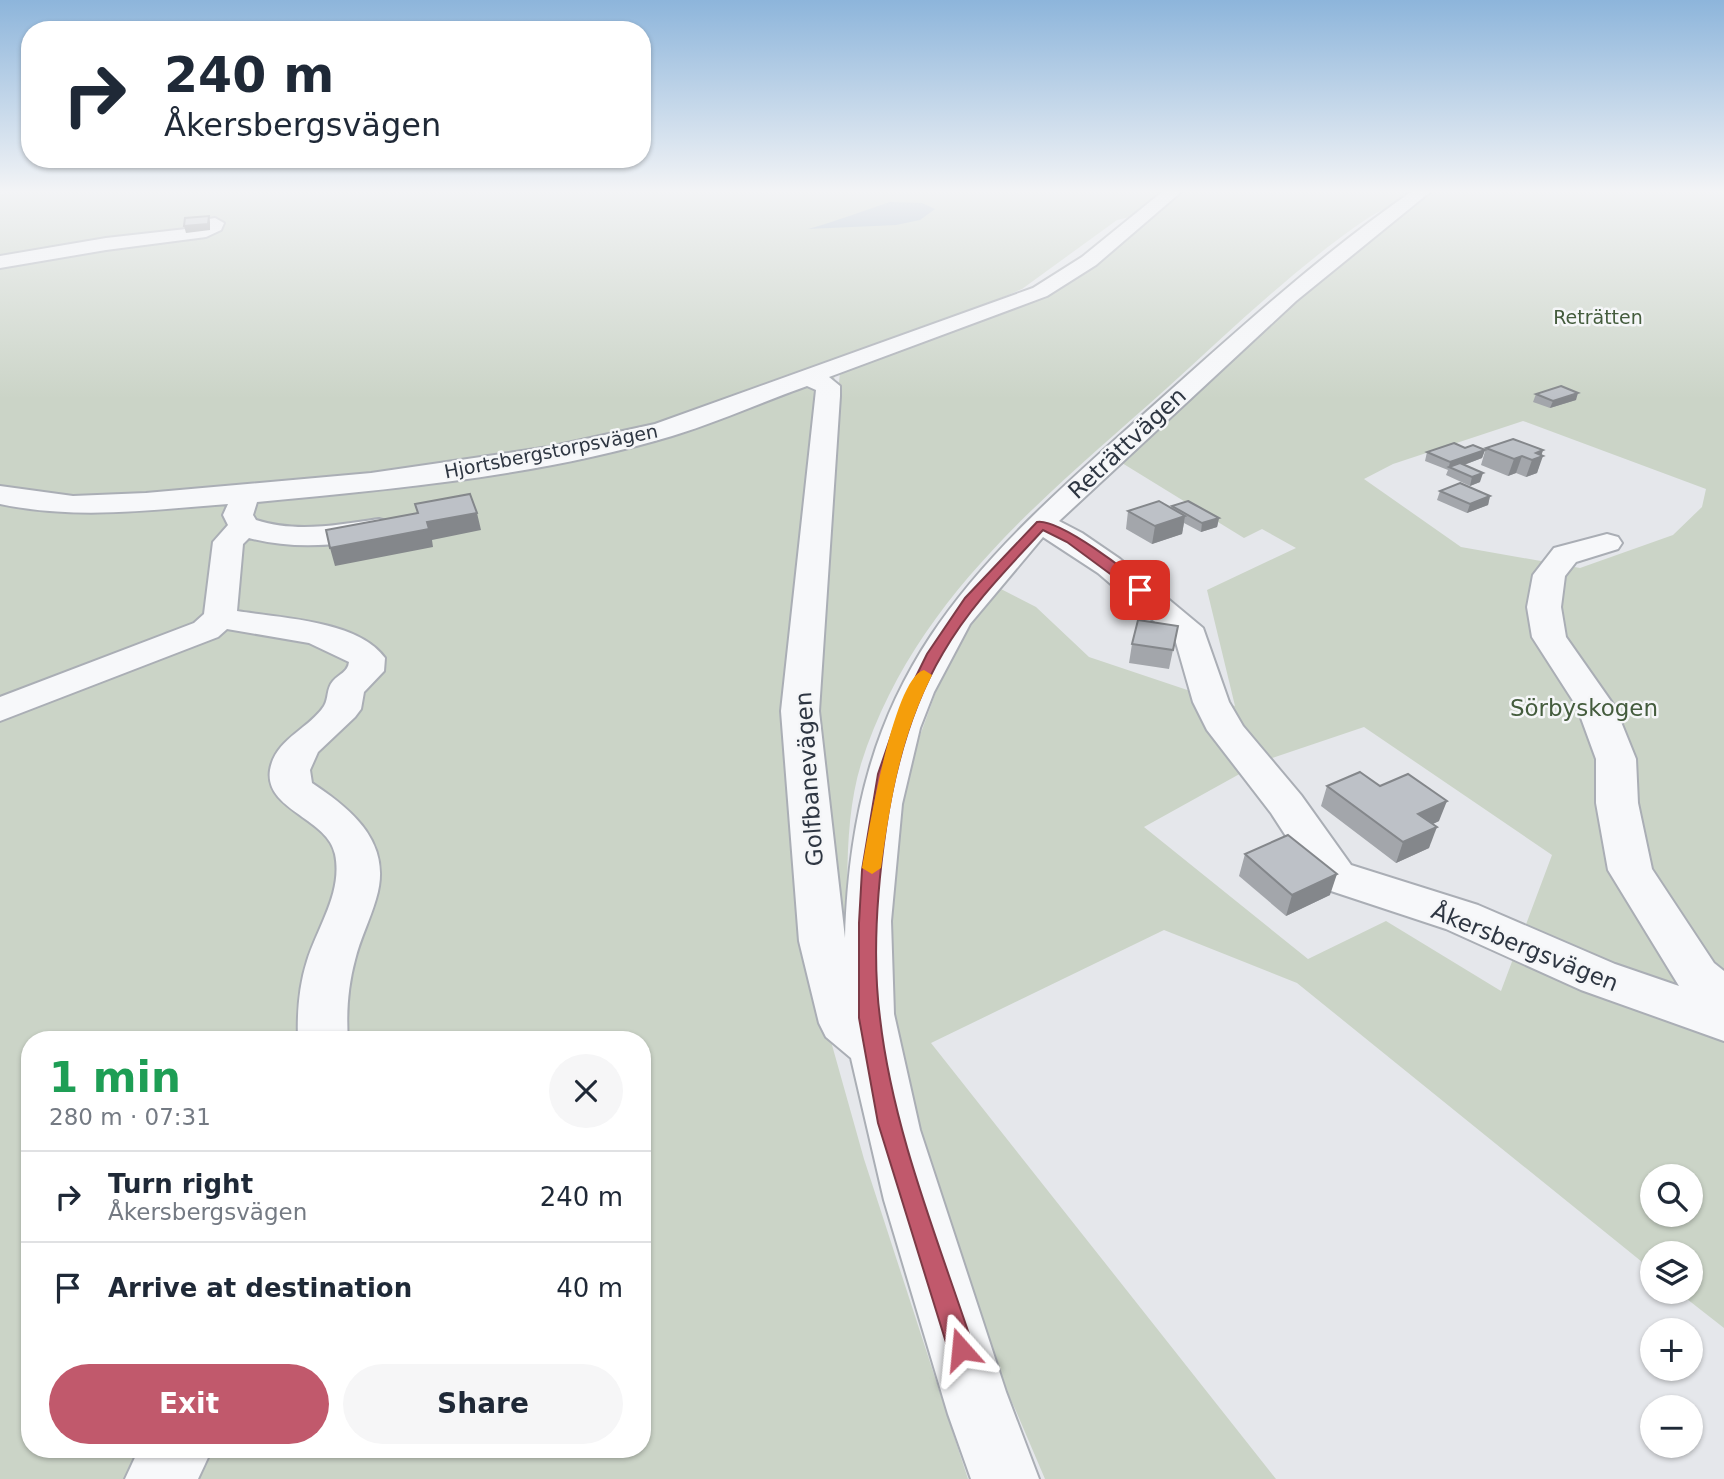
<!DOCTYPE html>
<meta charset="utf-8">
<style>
:root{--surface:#fff;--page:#f6f6f7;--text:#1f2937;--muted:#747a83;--line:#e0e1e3;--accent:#c1596c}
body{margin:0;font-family:"DejaVu Sans",sans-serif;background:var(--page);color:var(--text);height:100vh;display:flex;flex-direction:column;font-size:26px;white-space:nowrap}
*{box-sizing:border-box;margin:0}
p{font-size:23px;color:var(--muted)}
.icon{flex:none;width:38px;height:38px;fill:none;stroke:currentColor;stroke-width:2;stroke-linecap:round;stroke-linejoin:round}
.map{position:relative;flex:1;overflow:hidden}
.panel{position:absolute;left:21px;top:1031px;width:630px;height:427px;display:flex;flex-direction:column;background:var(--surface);border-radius:28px;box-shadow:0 2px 5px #0004}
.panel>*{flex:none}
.banner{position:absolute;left:21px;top:21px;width:630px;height:147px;border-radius:28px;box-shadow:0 2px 5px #0004;background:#fff;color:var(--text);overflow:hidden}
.tools{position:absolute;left:1640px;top:1164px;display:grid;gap:14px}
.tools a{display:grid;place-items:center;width:63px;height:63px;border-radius:50%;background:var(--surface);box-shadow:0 2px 5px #0004;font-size:35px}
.pin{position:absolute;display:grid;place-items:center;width:60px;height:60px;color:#fff;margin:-30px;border-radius:14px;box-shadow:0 4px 10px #0006}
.me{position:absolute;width:77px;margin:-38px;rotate:342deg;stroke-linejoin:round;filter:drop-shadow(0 0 5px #0008)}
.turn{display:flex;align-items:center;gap:24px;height:147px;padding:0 28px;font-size:32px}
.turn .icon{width:91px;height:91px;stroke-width:2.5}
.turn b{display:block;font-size:49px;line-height:60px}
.round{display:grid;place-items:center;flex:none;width:74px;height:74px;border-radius:37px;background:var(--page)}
.headline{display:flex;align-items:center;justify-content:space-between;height:119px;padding:0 28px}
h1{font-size:42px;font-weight:600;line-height:52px;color:#1e9e55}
.primary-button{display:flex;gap:14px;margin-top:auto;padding:14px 28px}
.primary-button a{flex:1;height:80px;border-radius:42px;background:var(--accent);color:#fff;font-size:28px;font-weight:600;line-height:80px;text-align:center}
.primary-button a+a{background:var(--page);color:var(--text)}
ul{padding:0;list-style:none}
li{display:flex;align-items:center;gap:21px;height:91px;padding:0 28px;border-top:2px solid var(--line)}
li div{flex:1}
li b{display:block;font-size:26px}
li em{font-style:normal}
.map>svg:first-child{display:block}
.green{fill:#cbd4c7;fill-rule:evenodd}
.water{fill:#a4b6c7}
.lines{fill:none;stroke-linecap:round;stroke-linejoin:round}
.minor-casing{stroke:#aaaeb5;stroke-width:4}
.minor{fill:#f7f8fa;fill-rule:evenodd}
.wall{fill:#a3a6ab}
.shaded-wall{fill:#84878b}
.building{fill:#bdc1c7;stroke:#84878b;stroke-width:2}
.route{fill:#c1596c;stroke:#7d3a46;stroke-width:2}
.slow{fill:#f59e0b}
.labels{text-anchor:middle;stroke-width:5;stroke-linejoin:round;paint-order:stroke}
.far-park-label{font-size:19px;fill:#445c3d;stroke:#f5f6f8}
.far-street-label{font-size:19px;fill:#2e3642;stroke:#f5f6f8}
.street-label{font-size:23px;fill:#2e3642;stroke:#f5f6f8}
.park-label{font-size:23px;fill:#445c3d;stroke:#f5f6f8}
</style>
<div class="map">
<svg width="1724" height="1479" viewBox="0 0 1724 1479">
<rect width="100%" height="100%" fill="#e5e7eb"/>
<g class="green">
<path d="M9,192H1416C1399,202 1380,210 1365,220C1295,268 1230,331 1167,388C1044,498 913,600 861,764C840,832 849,925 851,996L809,963L864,1159L968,1479H0V194ZM1161,210L987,317L840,372L836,413L834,369L1022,289L1117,220ZM30,1040H642V1449H30Z"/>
<path d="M1432,192H1724V1328L1678,1292H1690V1253H1652V1270L1297,983L1164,930L931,1043L1276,1479H1045L1016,1411L939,1246L880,1025L903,782L953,645L997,587L1036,607L1089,657L1235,706L1207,590L1296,548L1262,529L1244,538L1122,463L1307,288ZM1523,421L1706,489L1702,507L1673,535L1580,568L1461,547L1364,479L1393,464ZM1364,727L1552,855L1501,991L1386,921L1308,959L1144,827L1263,761ZM1652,1176H1690V1214H1652Z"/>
</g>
<path class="water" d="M890,202L922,203L935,209L920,220L896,225L808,229C837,221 862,211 890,202Z"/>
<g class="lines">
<defs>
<g id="minor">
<path d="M1162,192H1181L1096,265L1047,296L829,377L840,386V396L819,711L845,938C853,671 967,571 1154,405C1237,331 1319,256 1411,192H1430L1296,301L1059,521L1082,533L1120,559L1203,628L1229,702L1243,726L1301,795L1351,865L1478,905L1615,964L1679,986L1608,870L1596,803V759L1577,707L1532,637L1527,607L1533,575L1554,548L1607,534L1618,537L1622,543L1618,549L1576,562L1565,576L1561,607L1566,637L1615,707L1636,759L1638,803L1652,869L1714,963L1724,971V1041L1581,990L1446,929L1319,887L1271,813L1207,730L1193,702L1175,639L1098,573L1043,537L970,624L934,692L920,728L902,804L891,921L894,1014L920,1130L1006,1392L1039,1479H971L948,1414L884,1200L851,1058L826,1037L819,1023L799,941L781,711L816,390L807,386C762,402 718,422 672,436C539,476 395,489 257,502L253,515L256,520C296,533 338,525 379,519L390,522L394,528L390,534C344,546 295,550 249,538L243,544L237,611C279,618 358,620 385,658L384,671L364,692L361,709L355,717L318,752L310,770L312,783C354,811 393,844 376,899C370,920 360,939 355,960C348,986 346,1013 348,1040H298C297,1013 299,986 307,961C318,926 343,892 335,854C328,818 264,810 270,770C275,739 309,729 324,706C329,698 326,689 333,681C339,674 348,672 349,662L309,643L227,629L218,637L0,721V697L194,623L204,614L213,542L228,525L223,515L228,504C151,510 76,520 0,504V486L73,496L146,493L371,473L549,447L655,424L1033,288L1082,257Z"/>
<path d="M215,218L224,223L221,230L206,237L106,250L0,268V256L106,238L204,227L209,219Z"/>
<path d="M139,1449H212L198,1479H125Z"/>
</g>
</defs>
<use href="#minor" class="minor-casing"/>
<use href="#minor" class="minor"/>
</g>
<g class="wall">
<path d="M1536,394L1576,400L1550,408L1533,402Z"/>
<path d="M1465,448L1485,450L1482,458L1464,465L1480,482L1470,486L1446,475L1448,470L1425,461L1427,452Z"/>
<path d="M1486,448L1542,455L1537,473L1526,477L1516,473L1508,476L1481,465Z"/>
<path d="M1440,491L1490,496L1488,505L1467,513L1437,500Z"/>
<path d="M1172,506L1219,518L1217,527L1201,532L1184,523L1182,534L1152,544L1126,529L1128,511L1171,508Z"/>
<path d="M1178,626L1169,669L1129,663L1132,644Z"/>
<path d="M1327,786H1380L1439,821L1433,824L1429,848L1396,863L1321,806Z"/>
<path d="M1245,854L1330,895L1286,916L1239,876Z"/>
</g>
<g class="shaded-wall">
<path d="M209,216L210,222V230L186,233L184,226Z"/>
<path d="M1578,393L1576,400L1550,408L1553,401Z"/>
<path d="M1485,450L1482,458L1453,469L1449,467L1448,471L1450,462Z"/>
<path d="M1543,450L1541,457L1543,456L1537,473L1526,477L1532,460L1536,453Z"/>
<path d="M1522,456L1516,473L1508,476L1514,459Z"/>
<path d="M1483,473L1480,482L1470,486L1472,477Z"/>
<path d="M1490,496L1488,505L1467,513L1470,504Z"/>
<path d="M477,513L481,530L432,540L433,547L335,566L330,548L427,522Z"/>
<path d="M1185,516L1182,534L1152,544L1155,526Z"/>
<path d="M1219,518L1217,527L1201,532L1202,523Z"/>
<path d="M1447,801L1439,821L1411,834L1418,814Z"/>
<path d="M1437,827L1429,848L1396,863L1403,842Z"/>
<path d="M1337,874L1330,895L1286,916L1292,895Z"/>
</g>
<g class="building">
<path d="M209,216L208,224L184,226L185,218Z"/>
<path d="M1561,386L1578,393L1553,401L1536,394Z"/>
<path d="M1513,439L1543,450L1536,453L1543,456L1532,460L1522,456L1514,459L1486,448Z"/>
<path d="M1454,443L1465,448L1473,445L1485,450L1450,462L1427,452Z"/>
<path d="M1460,463L1483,473L1472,477L1449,467Z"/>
<path d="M1460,483L1490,496L1470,504L1440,491Z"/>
<path d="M470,494L477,513L427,522L429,529L330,548L326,530L418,513L415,504Z"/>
<path d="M1159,501L1185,516L1155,526L1128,511Z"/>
<path d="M1188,501L1219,518L1202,523L1172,506Z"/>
<path d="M1138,620L1178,626L1173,650L1132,644Z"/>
<path d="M1360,772L1380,786L1408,774L1447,801L1418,814L1437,827L1403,842L1327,786Z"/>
<path d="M1288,835L1337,874L1292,895L1245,854Z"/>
</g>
<linearGradient id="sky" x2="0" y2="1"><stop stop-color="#8db5db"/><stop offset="0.48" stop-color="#f3f4f6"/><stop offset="1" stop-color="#f3f4f6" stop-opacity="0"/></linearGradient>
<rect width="1724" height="399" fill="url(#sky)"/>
<path class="route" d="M1037,522C1058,518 1132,573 1147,590L1136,593L1067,542L1043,530C1007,569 970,606 943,653C911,707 895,767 886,828C877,890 872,956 880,1018C893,1132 939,1242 974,1349L970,1358L961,1362L952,1358L948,1349L878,1123L859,1018V923L862,870L878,774L901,707L927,654L965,598Z"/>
<path class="slow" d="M924,670L932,675C900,740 891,797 881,868L872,874L862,868C868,836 893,678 924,670Z"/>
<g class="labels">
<g class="far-park-label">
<text x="1598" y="324">Reträtten</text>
</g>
<g class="far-street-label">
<text transform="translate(551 451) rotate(-11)" y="7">Hjortsbergstorpsvägen</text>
</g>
<g class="street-label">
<text transform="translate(1127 443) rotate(-43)" y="8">Reträttvägen</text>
<text transform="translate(809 779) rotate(-94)" y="8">Golfbanevägen</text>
<text transform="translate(1525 947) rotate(22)" y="8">Åkersbergsvägen</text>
</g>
<g class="park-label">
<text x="1584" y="716">Sörbyskogen</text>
</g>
</g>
</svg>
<div class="tools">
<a><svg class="icon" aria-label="search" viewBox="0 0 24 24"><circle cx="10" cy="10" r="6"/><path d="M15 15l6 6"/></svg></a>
<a><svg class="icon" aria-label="layers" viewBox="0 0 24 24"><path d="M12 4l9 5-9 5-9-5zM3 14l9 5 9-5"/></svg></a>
<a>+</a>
<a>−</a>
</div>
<div class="pin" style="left:1140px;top:590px;background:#d93025"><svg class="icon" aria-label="arrive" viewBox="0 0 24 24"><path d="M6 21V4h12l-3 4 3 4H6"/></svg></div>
<svg class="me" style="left:961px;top:1349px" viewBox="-20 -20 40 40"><path d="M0-17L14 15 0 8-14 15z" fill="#c1596c" stroke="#fff" stroke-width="4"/></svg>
<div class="banner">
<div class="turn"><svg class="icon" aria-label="right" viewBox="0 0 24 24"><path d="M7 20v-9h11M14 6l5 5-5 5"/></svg><div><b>240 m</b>Åkersbergsvägen</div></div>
</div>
<section class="panel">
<div class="headline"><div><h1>1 min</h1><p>280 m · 07:31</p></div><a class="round"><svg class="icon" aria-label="close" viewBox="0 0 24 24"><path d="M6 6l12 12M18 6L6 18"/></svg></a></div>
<ul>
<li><svg class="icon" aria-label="right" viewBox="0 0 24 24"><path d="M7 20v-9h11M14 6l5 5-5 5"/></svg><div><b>Turn right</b><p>Åkersbergsvägen</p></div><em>240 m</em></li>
<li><svg class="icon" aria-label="arrive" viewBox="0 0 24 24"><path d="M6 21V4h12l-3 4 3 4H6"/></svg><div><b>Arrive at destination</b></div><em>40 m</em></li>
</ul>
<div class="primary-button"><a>Exit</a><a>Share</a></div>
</section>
</div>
